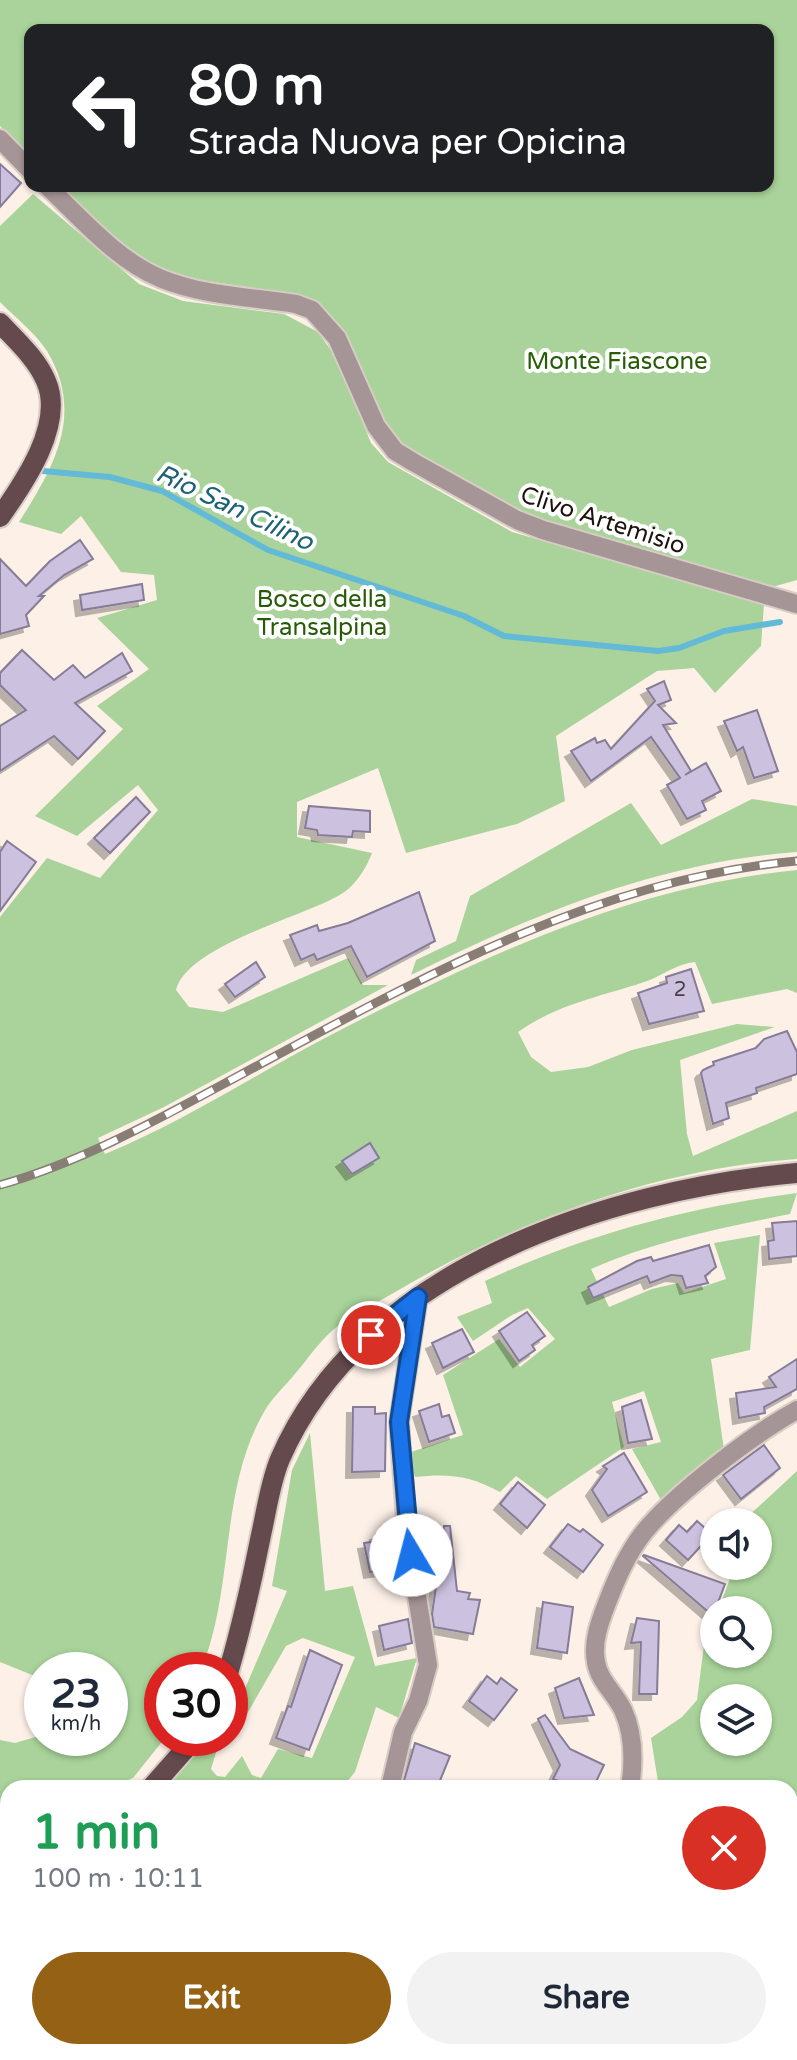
<!DOCTYPE html>
<meta charset="utf-8">
<style>
:root{--surface:#fff;--page:#f2f2f3;--text:#1f2937;--muted:#747a83;--accent:#956215}
body{margin:0;font-family:"Varela Round",sans-serif;background:var(--page);color:var(--text);height:100vh;display:flex;flex-direction:column;font-size:30px;white-space:nowrap}
*{box-sizing:border-box;margin:0}
p{font-size:26px;color:var(--muted)}
.icon{flex:none;width:44px;height:44px;fill:none;stroke:currentColor;stroke-width:2;stroke-linecap:round;stroke-linejoin:round}
.map{position:relative;flex:1;overflow:hidden}
.drawer{position:absolute;left:0px;top:1780px;width:798px;height:280px;display:flex;flex-direction:column;background:var(--surface);border-radius:24px 24px 0 0;box-shadow:0 2px 6px #0004}
.drawer>*{flex:none}
.top-card{position:absolute;left:24px;top:24px;width:750px;height:168px;border-radius:16px;box-shadow:0 2px 6px #0004;background:#202124;color:#fff;overflow:hidden}
.fabs{position:absolute;left:700px;top:1508px;display:grid;gap:16px}
.fabs a{display:grid;place-items:center;width:72px;height:72px;border-radius:50%;background:var(--surface);box-shadow:0 2px 6px #0004;font-size:40px}
.speed{position:absolute;left:24px;top:1652px;display:flex;gap:16px;font-size:40px;font-weight:700;text-align:center}
.speed>*{display:grid;place-content:center;width:104px;height:104px;border-radius:50%;background:var(--surface);box-shadow:0 2px 6px #0004;line-height:1}
.speed small{font-size:20px;font-weight:400}
.speed .limit{border:12px solid #d22;background:#fff;color:#111}
.pin{position:absolute;display:grid;place-items:center;width:68px;height:68px;color:#fff;margin:-34px;border:4px solid #fff;border-radius:50%;box-shadow:0 2px 8px #0007}
.me{position:absolute;width:88px;margin:-44px;rotate:352deg;stroke-linejoin:round;filter:drop-shadow(0 0 6px #0008)}
.turn{display:flex;align-items:center;gap:28px;height:168px;padding:0 32px;font-size:36px}
.turn .icon{width:104px;height:104px;stroke-width:2.5}
.turn b{display:block;font-size:56px;line-height:68px}
.round{display:grid;place-items:center;flex:none;width:84px;height:84px;border-radius:42px;background:var(--page)}
.headline{display:flex;align-items:center;justify-content:space-between;height:136px;padding:0 32px}
h1{font-size:48px;font-weight:700;line-height:60px;color:#1e9e55}
.action{display:flex;gap:16px;margin-top:auto;padding:16px 32px}
.action a{flex:1;height:92px;border-radius:48px;background:var(--accent);color:#fff;font-size:32px;font-weight:700;line-height:92px;text-align:center}
.action a+a{background:var(--page);color:var(--text)}
.map>svg:first-child{display:block}
.green{fill:#a9d39a;fill-rule:evenodd}
.lines{fill:none;stroke-linecap:round;stroke-linejoin:round}
.stream{stroke:#63bad7;stroke-width:6}
.building{fill:#ccc1df;stroke:#867c97;stroke-width:2;filter:url(#shadow)}
.minor-casing{stroke:#d8cdc4;stroke-width:22}
.primary-casing{stroke:#d8cdc4;stroke-width:24}
.minor{stroke:#a59597;stroke-width:18}
.primary{stroke:#64494d;stroke-width:20}
.rail-casing{stroke:#897e76;stroke-width:9}
.rail{stroke:#fff;stroke-width:6;stroke-dasharray:18;stroke-linecap:butt}
.route-casing{stroke:#114b97;stroke-width:20}
.route{stroke:#1a73e8;stroke-width:14}
.labels{text-anchor:middle;stroke-width:8;stroke-linejoin:round;paint-order:stroke}
.number-label{font-size:20px;fill:#493e41}
.park-label{font-size:24px;fill:#275c07;stroke:#fff}
.street-label{font-size:24px;fill:#1d130c;stroke:#fff}
.water-label{font-size:26px;font-style:italic;fill:#1c6176;stroke:#fff}
</style>
<div class="map">
<svg width="797" height="2060" viewBox="0 0 797 2060">
<defs>
<filter id="shadow"><feDropShadow dx="-6" dy="6" stdDeviation="0" flood-color="#0004"/></filter>
</defs>
<rect width="100%" height="100%" fill="#fcf0e7"/>
<g class="green">
<path d="M0,0H797V580L772,587L574,532L513,510L412,452L394,436L380,417L352,347L339,326L319,306L301,295L186,278L156,268L110,235L59,186H768V30H30V157L0,126Z"/>
<path d="M33,194L139,284L183,301L284,314L318,332L337,359L371,443L388,462L512,532L764,604L761,646L715,693L694,668L657,671L556,736L565,801L517,824L406,853L378,768L297,802V837L372,853C366,869 354,888 338,896C301,917 186,947 176,990L189,1007L223,1012L348,958L363,985H388L164,1107L98,1138L105,1154C181,1123 253,1076 325,1038C473,961 628,886 797,870V993L787,989L712,1004L695,962C677,964 666,973 650,980C602,997 561,1002 518,1032L531,1057L551,1072L588,1067L632,1050L737,1024L775,1027L680,1060L687,1134L693,1156L797,1111V1159C656,1169 518,1220 397,1291C378,1302 357,1312 339,1325C322,1337 308,1359 294,1375C286,1385 274,1396 267,1407C218,1486 236,1585 201,1670H162V1738H165L133,1778L108,1788H8V1818H0V1740L15,1743L42,1735L110,1738V1670H42V1679L0,1662V917L47,858L100,878L158,810L138,785L77,836L35,816L123,729L97,706L149,669L97,618L157,600L154,575L121,572L81,516L61,534L19,522C54,467 85,414 47,351C35,333 15,317 0,302V226Z"/>
<path d="M752,799L797,806V852C658,862 534,914 411,975L416,960L456,941L470,896L631,803L661,845Z"/>
<path d="M797,1193L790,1214C721,1228 655,1241 591,1269L609,1307L652,1289L678,1283L684,1293L726,1279L714,1243L760,1235L750,1350L711,1359L724,1450L661,1500L632,1449L661,1442L644,1391L612,1402L624,1447L547,1499L516,1476L500,1492C471,1476 449,1473 415,1477L408,1453L463,1435L443,1375L499,1339L520,1367L555,1339L528,1308L512,1315L473,1341L457,1317L492,1303L485,1281C584,1235 688,1207 797,1193Z"/>
<path d="M310,1433L325,1591L353,1586L375,1666L417,1658L399,1718L376,1707L355,1772L342,1788H165L210,1738L219,1743L211,1769L217,1776L225,1777L242,1756L252,1775L261,1778L278,1749L312,1758L355,1657L303,1638L286,1646L244,1719L234,1714L287,1591L272,1586L292,1470Z"/>
<path d="M797,1471V2060H595L601,2052H790V1788H659L651,1738L682,1717L697,1700L704,1645L714,1620V1654H758V1610H718L731,1576L720,1566H758V1522H742ZM758,1698V1742H714V1698Z"/>
<path d="M8,1859V2052H492L529,2060H0V1862Z"/>
</g>
<g class="lines">
<path class="stream" d="M43,471L110,477L162,491L268,550L464,616L504,636L658,651L679,648L724,631L780,622"/>
</g>
<g class="building">
<path d="M0,164L21,183L0,207Z"/>
<path d="M80,540L93,559L64,575L39,596H44L26,615L29,626L0,634V559L26,586L50,561Z"/>
<path d="M142,584L144,600L82,610L80,595Z"/>
<path d="M22,650L54,680L73,665L85,678L122,653L132,671L75,703L105,731L78,759L54,736L0,771V726L26,710L0,685V673Z"/>
<path d="M664,681L671,700L658,705L676,723L663,725L691,771L685,775L706,763L721,791L702,801L706,810L687,819L667,785L680,778L651,737L591,781L571,751L595,738L597,743L605,740L611,749L655,701L647,689Z"/>
<path d="M757,710L778,771L754,778L743,747L737,751L724,721Z"/>
<path d="M136,797L150,812L110,853L94,838Z"/>
<path d="M309,806L370,811V832L353,831L352,837L318,835L317,830L305,828Z"/>
<path d="M7,841L36,862L0,911V852Z"/>
<path d="M419,892L435,941L367,977L351,946L317,960L314,954L301,960L290,935L317,925L319,931L348,923Z"/>
<path d="M256,962L265,977L235,997L225,984Z"/>
<path d="M691,969L704,1011L649,1024L638,993L667,983L666,977Z"/>
<path d="M787,1031L797,1052V1074L756,1088L757,1093L726,1103L729,1118L713,1124L701,1073L703,1070L714,1065L713,1062L756,1048L764,1039Z"/>
<path d="M370,1143L379,1158L352,1174L342,1161Z"/>
<path d="M797,1221V1256L769,1259L768,1241L774,1240L772,1223Z"/>
<path d="M709,1245L716,1267L705,1276L708,1283L686,1288L682,1276L671,1275L650,1283L647,1276L593,1298L588,1287L637,1261L651,1257L653,1261Z"/>
<path d="M527,1312L545,1336L532,1345L535,1350L519,1361L499,1331Z"/>
<path d="M462,1329L474,1352L443,1368L432,1343Z"/>
<path d="M797,1359V1389L764,1407L765,1413L739,1418L736,1393L776,1387L769,1377Z"/>
<path d="M641,1400L652,1439L628,1443L622,1407Z"/>
<path d="M439,1404L442,1417L449,1415L455,1433L429,1442L419,1411Z"/>
<path d="M353,1407H375V1414L386,1413L385,1471L352,1472Z"/>
<path d="M764,1445L780,1468L741,1499L723,1475Z"/>
<path d="M624,1453L647,1492L608,1516L592,1490L607,1469L603,1466Z"/>
<path d="M518,1482L545,1505L527,1528L500,1504Z"/>
<path d="M697,1521L712,1534L688,1560L666,1540L679,1525L687,1532Z"/>
<path d="M568,1524L580,1532L583,1529L603,1545L583,1572L550,1547Z"/>
<path d="M444,1526H450L457,1591L470,1593L468,1599L480,1600L473,1634L434,1627L432,1614L439,1566L425,1568L420,1542L442,1539Z"/>
<path d="M395,1532L400,1568L370,1572L364,1543L377,1541L376,1534Z"/>
<path d="M644,1555L725,1584L713,1616L643,1556Z"/>
<path d="M543,1602L573,1607L567,1653L537,1648Z"/>
<path d="M637,1618L659,1621L657,1694H639L641,1642L631,1643Z"/>
<path d="M408,1619L412,1643L384,1650L379,1626Z"/>
<path d="M310,1650L342,1665L309,1750L276,1738L288,1706L291,1707Z"/>
<path d="M487,1676L497,1684L501,1678L517,1690L494,1720L469,1701Z"/>
<path d="M579,1678L594,1715L564,1718L555,1688Z"/>
<path d="M545,1715L570,1749L604,1765L593,1788H559L561,1782L553,1779L560,1765L538,1719Z"/>
<path d="M415,1743L450,1756L437,1788L403,1784Z"/>
</g>
<g class="lines">
<defs>
<g id="minor">
<path d="M0,139L30,170"/>
<path d="M47,186C81,218 117,261 162,279C204,296 252,297 296,304L312,310L337,338L376,426L395,451L413,462L517,520L543,530L797,604"/>
<path d="M390,1788L403,1732L418,1701L428,1665L407,1534L399,1422L418,1297"/>
<path d="M630,1788C634,1762 634,1734 623,1710C615,1693 599,1681 596,1662C592,1642 600,1621 607,1603C617,1577 627,1554 644,1532C676,1493 752,1435 797,1410"/>
<path d="M450,2052L451,2060"/>
</g>
<g id="primary">
<path d="M0,323C16,340 37,359 46,381C65,424 24,483 0,517"/>
<path d="M229,1670C242,1625 252,1580 261,1535C267,1509 270,1483 280,1459C362,1269 608,1190 797,1173"/>
<path d="M151,1788L195,1738"/>
<path d="M0,1847L8,1846"/>
</g>
</defs>
<use href="#minor" class="minor-casing"/>
<use href="#primary" class="primary-casing"/>
<use href="#minor" class="minor"/>
<use href="#primary" class="primary"/>
<defs>
<path id="rail" d="M0,1185C85,1161 164,1116 242,1074C419,979 593,880 797,861"/>
</defs>
<use href="#rail" class="rail-casing"/>
<use href="#rail" class="rail"/>
</g>
<g class="lines">
<defs>
<path id="route" d="M371,1335L418,1297L399,1422L411,1555"/>
</defs>
<use href="#route" class="route-casing"/>
<use href="#route" class="route"/>
</g>
<g class="labels">
<g class="number-label">
<text x="680" y="996">2</text>
</g>
<g class="park-label">
<text x="617" y="369">Monte Fiascone</text>
<text x="322" y="607">Bosco della<tspan x="322" dy="28">Transalpina</tspan></text>
</g>
<g class="street-label">
<text transform="translate(603 520) rotate(18)" y="8">Clivo Artemisio</text>
</g>
<g class="water-label">
<text transform="translate(235 507) rotate(25)" y="9">Rio San Cilino</text>
</g>
</g>
</svg>
<div class="fabs">
<a><svg class="icon" aria-label="sound" viewBox="0 0 24 24"><path d="M4 9h4l5-4v14l-5-4H4zM17 9q2 3 0 6"/></svg></a>
<a><svg class="icon" aria-label="search" viewBox="0 0 24 24"><circle cx="10" cy="10" r="6"/><path d="M15 15l6 6"/></svg></a>
<a><svg class="icon" aria-label="layers" viewBox="0 0 24 24"><path d="M12 4l9 5-9 5-9-5zM3 14l9 5 9-5"/></svg></a>
</div>
<div class="speed"><div>23<small>km/h</small></div><div class="limit">30</div></div>
<div class="pin" style="left:371px;top:1335px;background:#d93025"><svg class="icon" aria-label="arrive" viewBox="0 0 24 24"><path d="M6 21V4h12l-3 4 3 4H6"/></svg></div>
<svg class="me" style="left:411px;top:1555px" viewBox="-20 -20 40 40"><circle r="19" fill="#fff"/><path d="M0-13L10 11 0 6-10 11z" fill="#1a73e8"/></svg>
<div class="top-card">
<div class="turn"><svg class="icon" aria-label="left" viewBox="0 0 24 24"><path d="M17 20v-9H6M10 6l-5 5 5 5"/></svg><div><b>80 m</b>Strada Nuova per Opicina</div></div>
</div>
<section class="drawer">
<div class="headline"><div><h1>1 min</h1><p>100 m · 10:11</p></div><a class="round" style="background:#d93025;color:#fff"><svg class="icon" aria-label="close" viewBox="0 0 24 24"><path d="M6 6l12 12M18 6L6 18"/></svg></a></div>
<div class="action"><a>Exit</a><a>Share</a></div>
</section>
</div>
